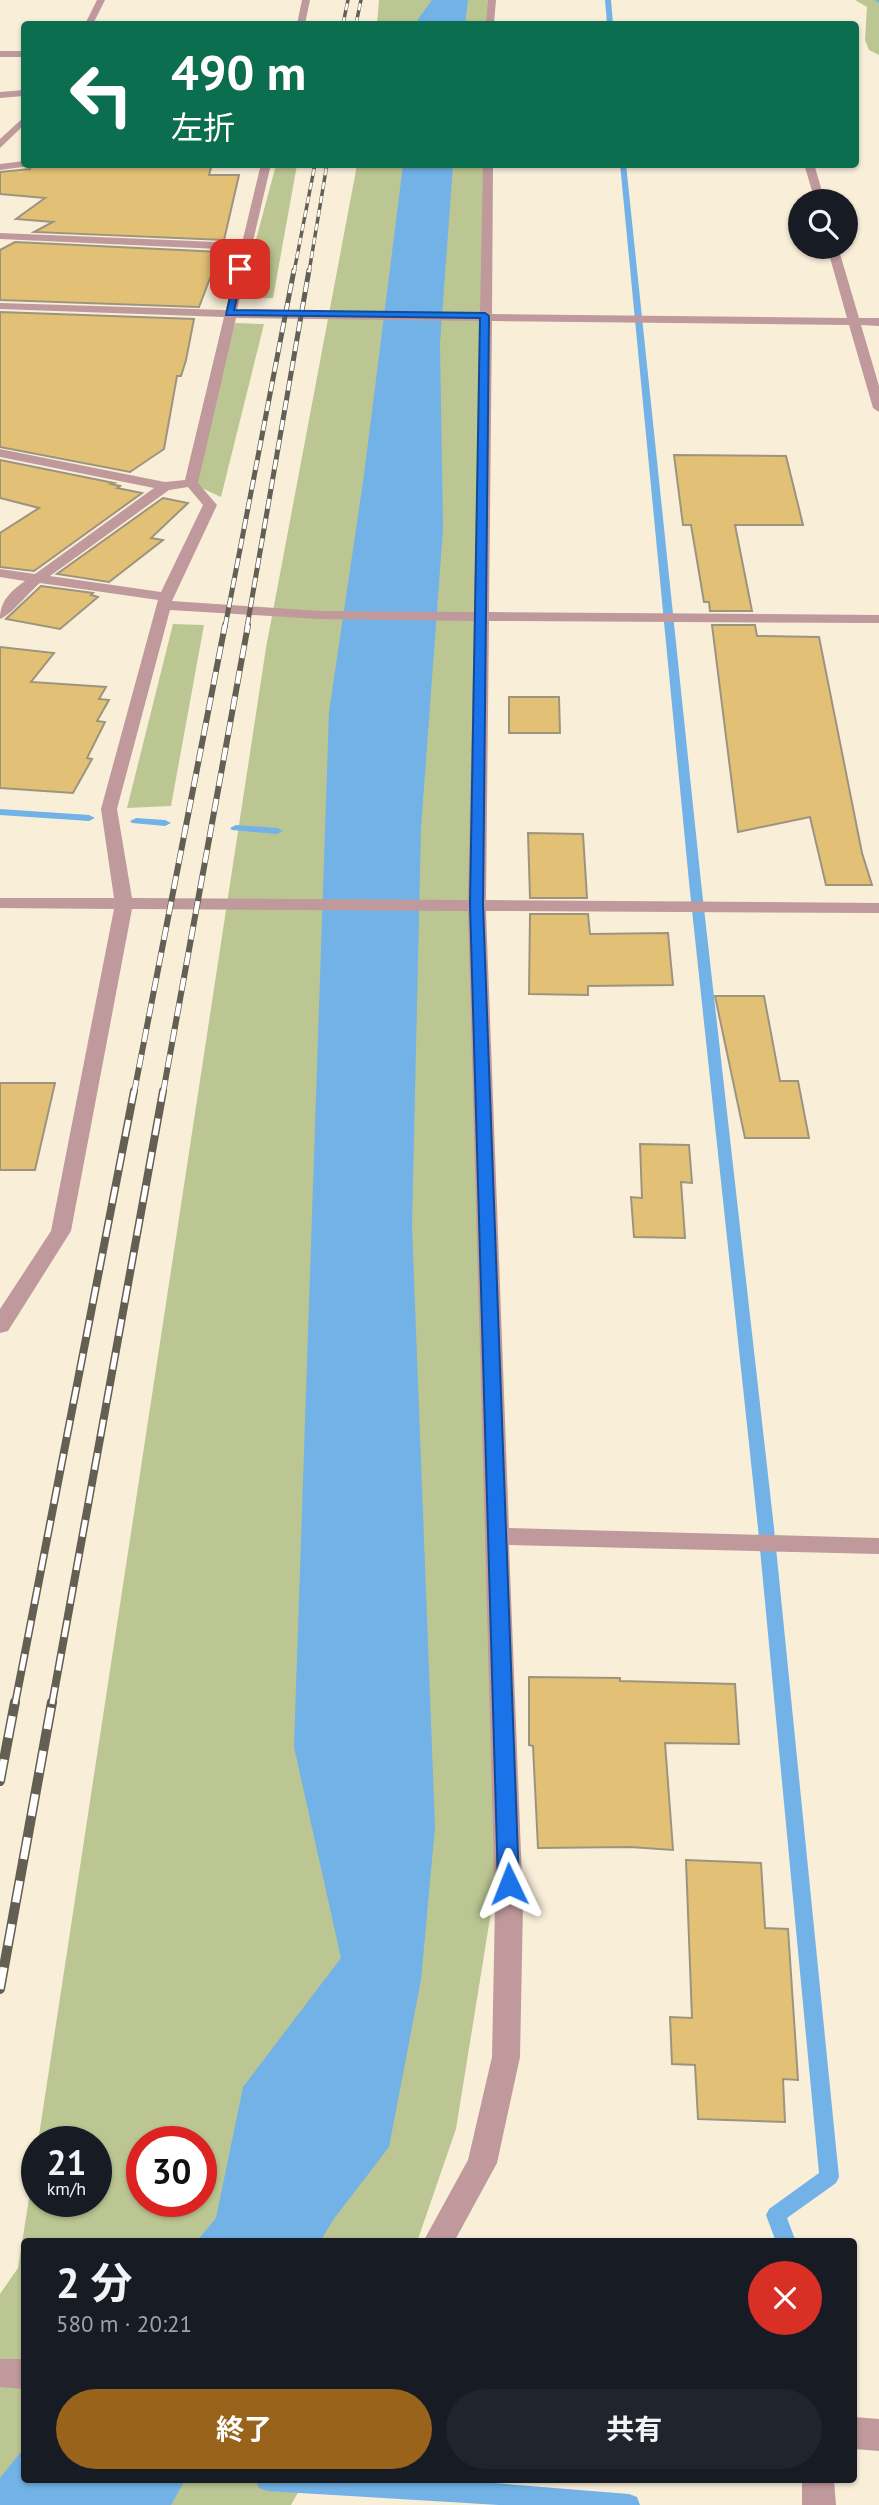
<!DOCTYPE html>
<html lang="ja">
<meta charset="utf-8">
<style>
:root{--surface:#171b24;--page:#20242c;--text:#f1f3f6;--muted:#9ea1a6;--accent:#99631b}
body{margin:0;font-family:"PT Sans","Noto Sans JP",sans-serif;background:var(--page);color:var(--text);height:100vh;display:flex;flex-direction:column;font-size:26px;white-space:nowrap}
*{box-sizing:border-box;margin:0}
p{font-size:23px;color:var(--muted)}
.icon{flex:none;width:38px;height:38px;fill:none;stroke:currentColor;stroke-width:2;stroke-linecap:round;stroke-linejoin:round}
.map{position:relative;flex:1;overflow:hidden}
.drawer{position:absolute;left:21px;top:2238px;width:836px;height:245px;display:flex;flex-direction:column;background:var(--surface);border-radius:7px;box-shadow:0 2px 5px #0004}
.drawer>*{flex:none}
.top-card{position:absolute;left:21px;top:21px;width:838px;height:147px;border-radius:7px;box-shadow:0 2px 5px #0004;background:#0b6e4f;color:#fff;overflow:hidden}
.buttons{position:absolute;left:788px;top:189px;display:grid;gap:14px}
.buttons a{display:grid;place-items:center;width:70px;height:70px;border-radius:50%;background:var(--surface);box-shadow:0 2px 5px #0004;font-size:35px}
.speed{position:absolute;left:21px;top:2126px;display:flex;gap:14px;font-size:35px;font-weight:700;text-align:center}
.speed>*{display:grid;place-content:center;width:91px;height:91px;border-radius:50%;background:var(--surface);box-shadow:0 2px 5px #0004;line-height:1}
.speed small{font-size:18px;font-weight:400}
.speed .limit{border:10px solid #d22;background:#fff;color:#111}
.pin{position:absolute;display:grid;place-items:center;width:60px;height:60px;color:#fff;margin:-30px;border-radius:14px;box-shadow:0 4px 10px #0006}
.me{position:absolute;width:77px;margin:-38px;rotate:358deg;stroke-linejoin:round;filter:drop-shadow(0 0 5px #0008)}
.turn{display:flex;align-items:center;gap:24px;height:147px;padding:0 35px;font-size:32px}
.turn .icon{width:91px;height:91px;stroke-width:2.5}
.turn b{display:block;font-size:49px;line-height:60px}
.round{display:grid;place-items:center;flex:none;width:74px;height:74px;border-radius:37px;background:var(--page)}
.head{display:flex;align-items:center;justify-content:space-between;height:119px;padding:0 35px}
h1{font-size:42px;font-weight:700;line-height:52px}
.button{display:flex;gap:14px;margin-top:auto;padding:14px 35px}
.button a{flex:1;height:80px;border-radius:42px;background:var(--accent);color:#fff;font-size:28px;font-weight:700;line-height:80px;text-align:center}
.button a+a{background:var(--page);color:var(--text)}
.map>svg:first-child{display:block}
.green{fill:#bcc693;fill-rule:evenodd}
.water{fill:#72b2e7}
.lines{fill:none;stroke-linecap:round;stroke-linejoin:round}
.stream{fill:#72b2e7;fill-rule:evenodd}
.building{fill:#e2c176;stroke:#9d947f;stroke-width:2}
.minor{fill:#bf999c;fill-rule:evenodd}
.rail-far4-casing{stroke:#645f52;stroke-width:3.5}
.rail-far3-casing{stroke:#645f52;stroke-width:5}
.rail-far2-casing{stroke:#645f52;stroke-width:6}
.rail-far1-casing{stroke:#645f52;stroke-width:8}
.rail-casing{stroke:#645f52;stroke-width:10}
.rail-far4{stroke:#fff;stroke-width:2.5;stroke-dasharray:7;stroke-linecap:butt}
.rail-far3{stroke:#fff;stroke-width:3.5;stroke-dasharray:10;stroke-linecap:butt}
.rail-far2{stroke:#fff;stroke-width:4.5;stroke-dasharray:13;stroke-linecap:butt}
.rail-far1{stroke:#fff;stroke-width:5;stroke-dasharray:17;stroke-linecap:butt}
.rail{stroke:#fff;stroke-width:7;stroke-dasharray:22;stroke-linecap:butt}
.route{fill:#1a73e8;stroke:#114b97;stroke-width:2}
</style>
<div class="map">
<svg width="879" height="2505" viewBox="0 0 879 2505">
<rect width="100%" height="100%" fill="#f9efd9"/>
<g class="green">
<path d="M379,0H492L490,24H377Z"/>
<path d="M855,0H879V55L869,50L865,40L867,7Z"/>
<path d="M276,165H297L273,298L240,299Z"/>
<path d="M357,165H488L480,1024L506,1819L456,2129L417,2242H24V2480H305L291,2505H0V2294L18,2268L37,2148V2202H96V2142H38L266,648ZM142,2142H201V2202H142Z"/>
<path d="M235,323L264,324L221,497L191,483Z"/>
<path d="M173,624L204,625L171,806L127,808Z"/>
</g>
<g class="water">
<path d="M432,0H468L465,24H418V19Z"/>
<path d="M403,165H453L440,344L443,529L421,828L412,1226L435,1827L421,1980L389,2147L333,2220L320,2242H196L216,2218L243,2087L341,1958L294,1747L329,712L364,475Z"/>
<path d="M24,2448V2480H185L171,2505H0V2478Z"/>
</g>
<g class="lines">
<g class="stream">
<path d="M605,0H611L613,24H607Z"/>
<path d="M875,0H879V3Z"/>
<path d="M620,164H626L701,882L774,1528L839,2177L836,2183L787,2218L796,2242H776L766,2215L769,2209L819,2173L758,1528L689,882Z"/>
<path d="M0,809L89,815L95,818L89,821L0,815Z"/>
<path d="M136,818L165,820L171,823L165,826L132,823L130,821Z"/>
<path d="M236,825L277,828L283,831L277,834L232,830L230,828Z"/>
<path d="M256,2480H456L629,2494L637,2497L640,2505H499L267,2491L259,2488Z"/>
</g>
</g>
<g class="building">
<path d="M32,164H212L209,175H239L224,240L34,232L53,222L16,219L45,198L0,194V172L30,169Z"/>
<path d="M15,242L220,252L199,307L0,300V250Z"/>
<path d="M0,312L194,319L186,360L181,376H177L164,449L130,472L0,447Z"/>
<path d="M674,455L786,456L803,525H735L752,611H710L709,602H704L691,525H683Z"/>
<path d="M0,460L114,483L111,484L120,486L117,488L142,493L34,571L0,567V533L39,508L0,498Z"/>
<path d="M163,498L188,503L151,538L163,540L109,582L57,574Z"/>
<path d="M41,586L93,593L91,595L98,597L60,629L6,619Z"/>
<path d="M712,625H755L757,636L819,637L862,853L872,885H826L810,817L738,832Z"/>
<path d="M0,647L54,653L31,682L106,687L99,699L109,700L97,721L105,722L87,758L92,759L73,793L0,788Z"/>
<path d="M509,697H559L560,733H509Z"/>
<path d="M528,833L583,834L587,898H530Z"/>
<path d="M530,914H588L590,934L668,933L673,985L588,986V995L529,994Z"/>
<path d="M715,996H764L780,1081H798L809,1138H745Z"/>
<path d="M0,1083H55L35,1170H0Z"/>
<path d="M640,1144L689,1145L692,1183L681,1182L685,1238L634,1237L631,1197L642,1198Z"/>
<path d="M529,1677L620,1678V1681L735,1684L739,1744L665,1743L673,1850L630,1847L538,1848L533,1746L529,1745Z"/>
<path d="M686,1860L761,1863L765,1928L788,1929L798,2080L783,2079L785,2122L698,2119L695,2065L672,2064L670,2017L692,2018Z"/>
</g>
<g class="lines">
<g class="minor">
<path d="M97,0H105L93,24H85Z"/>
<path d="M302,0H310L305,24H297Z"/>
<path d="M488,0H496L494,24H486Z"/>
<rect x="0" y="51" width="24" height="6"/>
<path d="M24,90V96L0,98V92Z"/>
<path d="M24,117V125L0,148V139Z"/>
<path d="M24,161V164L30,166L0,170V164Z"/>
<path d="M261,164H271L237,310L480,314L483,164H493L492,314L847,318L827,247H838L859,318H879V326L861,325L879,386V412L873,408L849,325L492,321L489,612L879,615V623L489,621L486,900L879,903V913L486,911L509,1528L879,1538V1554L509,1545L523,1905L520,2057L497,2163L454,2242H423L468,2160L492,2057L495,1905L468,911L132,909L71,1231L8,1331L0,1333V1309L51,1231L114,909L0,908V898H114L101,809L158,600L40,583C29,592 10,616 0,619C0,601 10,592 25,581L0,577V569L35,574L154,488L0,457V449L165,482L185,480L224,317L0,309V303L226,310L240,250L0,239V233L242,243ZM236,318L480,321L474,612L319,611L172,601L217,505L198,483ZM188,487L203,505L161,592L50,576L169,490ZM170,610L319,619L474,621L468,900L132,898L117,809Z"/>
<path d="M804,164H814L825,201H815Z"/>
<path d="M0,2359H24V2389L0,2387Z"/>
<path d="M854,2417L879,2419V2451L854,2449Z"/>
<path d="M802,2480H834L836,2505H802Z"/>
</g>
<defs>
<g id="rail-far4">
<path d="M343,24L348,0"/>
<path d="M356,24L361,0"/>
<path d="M294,272L315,164"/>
<path d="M309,272L327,164"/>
</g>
<g id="rail-far3">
<path d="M225,627L294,270"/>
<path d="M247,627L309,270"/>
</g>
<g id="rail-far2">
<path d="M134,1093L225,625"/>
<path d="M163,1093L248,625"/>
</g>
<g id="rail-far1">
<path d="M15,1704L134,1091"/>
<path d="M52,1704L163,1091"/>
</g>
<g id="rail">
<path d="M0,1781L15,1702"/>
<path d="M0,1989L52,1702"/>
</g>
</defs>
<use href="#rail-far4" class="rail-far4-casing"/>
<use href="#rail-far3" class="rail-far3-casing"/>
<use href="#rail-far2" class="rail-far2-casing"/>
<use href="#rail-far1" class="rail-far1-casing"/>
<use href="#rail" class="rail-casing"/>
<use href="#rail-far4" class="rail-far4"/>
<use href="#rail-far3" class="rail-far3"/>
<use href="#rail-far2" class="rail-far2"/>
<use href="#rail-far1" class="rail-far1"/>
<use href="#rail" class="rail"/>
</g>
<path class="route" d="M240,266L244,269L234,310L485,313L489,316L483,904L519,1884L516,1890L509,1892L501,1890L498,1884L470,904L480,318L226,315L236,269Z"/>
</svg>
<div class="buttons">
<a><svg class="icon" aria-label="search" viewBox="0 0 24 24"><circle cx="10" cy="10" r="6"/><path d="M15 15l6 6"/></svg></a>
</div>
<div class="speed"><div>21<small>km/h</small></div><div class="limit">30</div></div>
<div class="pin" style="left:240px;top:269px;background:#d93025"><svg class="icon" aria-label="arrive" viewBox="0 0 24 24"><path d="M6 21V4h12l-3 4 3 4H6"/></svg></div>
<svg class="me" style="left:509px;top:1884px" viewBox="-20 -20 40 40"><path d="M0-17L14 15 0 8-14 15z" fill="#1a73e8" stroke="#fff" stroke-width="4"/></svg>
<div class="top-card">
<div class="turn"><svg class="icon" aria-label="left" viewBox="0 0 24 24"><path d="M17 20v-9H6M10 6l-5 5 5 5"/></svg><div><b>490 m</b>左折</div></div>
</div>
<section class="drawer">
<div class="head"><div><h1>2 分</h1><p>580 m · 20:21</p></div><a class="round" style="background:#d93025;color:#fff"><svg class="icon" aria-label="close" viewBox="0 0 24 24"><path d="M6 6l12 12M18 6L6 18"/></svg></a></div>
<div class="button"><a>終了</a><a>共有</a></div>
</section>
</div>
